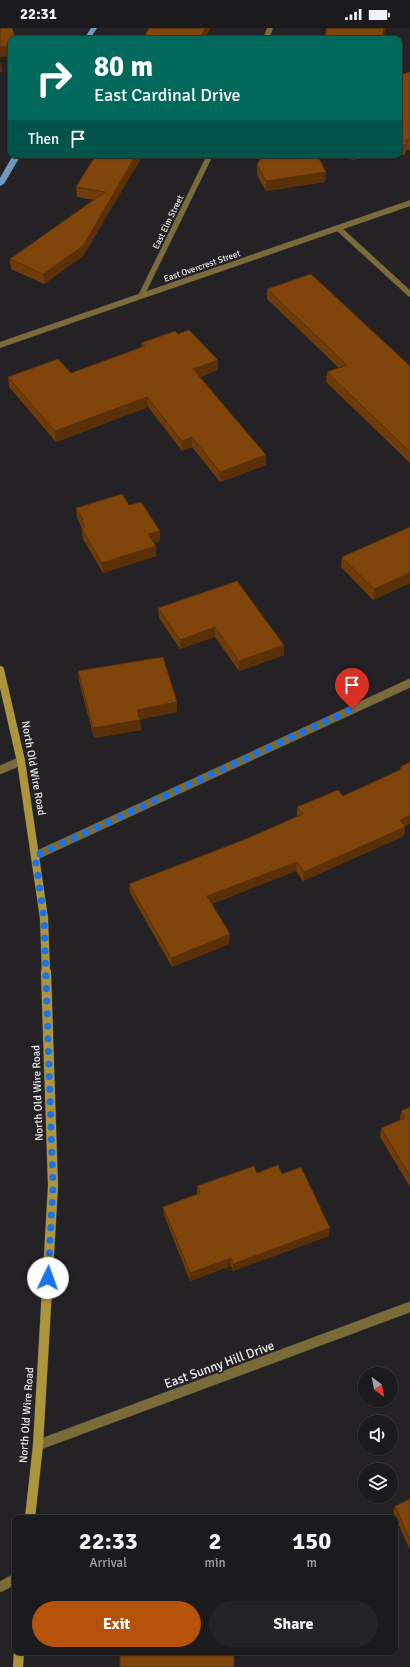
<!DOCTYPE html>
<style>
:root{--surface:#1b1a1c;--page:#242325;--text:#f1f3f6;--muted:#a0a1a3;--line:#39383b;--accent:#b45309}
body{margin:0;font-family:Signika,sans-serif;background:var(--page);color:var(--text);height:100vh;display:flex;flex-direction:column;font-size:15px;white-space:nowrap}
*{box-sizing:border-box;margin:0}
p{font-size:13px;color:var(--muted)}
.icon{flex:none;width:22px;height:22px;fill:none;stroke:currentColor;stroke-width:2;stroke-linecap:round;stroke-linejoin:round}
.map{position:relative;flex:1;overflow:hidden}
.side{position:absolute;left:12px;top:1487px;width:386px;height:140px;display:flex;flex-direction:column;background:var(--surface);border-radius:8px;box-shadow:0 1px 3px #0004,0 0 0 1px var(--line)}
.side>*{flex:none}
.guide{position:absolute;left:8px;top:8px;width:394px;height:122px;border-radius:8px;box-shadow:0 1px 3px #0004,0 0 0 1px var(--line);background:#00695c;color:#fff;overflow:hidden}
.needle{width:26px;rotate:148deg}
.fabs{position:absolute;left:358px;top:1339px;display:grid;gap:8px}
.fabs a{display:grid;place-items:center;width:40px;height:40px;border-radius:50%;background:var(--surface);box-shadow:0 1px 3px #0004,0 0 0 1px var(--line);font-size:20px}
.pin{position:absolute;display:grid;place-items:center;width:34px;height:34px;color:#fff;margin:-41px -17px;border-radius:50% 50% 50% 0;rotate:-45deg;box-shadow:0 0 4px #0007}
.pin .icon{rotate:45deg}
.me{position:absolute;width:44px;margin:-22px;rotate:3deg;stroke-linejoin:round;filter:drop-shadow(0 0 3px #0008)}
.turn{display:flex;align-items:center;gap:14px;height:84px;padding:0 20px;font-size:18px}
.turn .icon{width:52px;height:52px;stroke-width:2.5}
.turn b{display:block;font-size:28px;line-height:34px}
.then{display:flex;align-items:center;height:38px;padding:0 20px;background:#0003;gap:8px;font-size:15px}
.eta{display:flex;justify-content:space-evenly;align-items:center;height:68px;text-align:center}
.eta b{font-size:24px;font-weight:700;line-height:28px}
.cta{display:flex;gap:8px;margin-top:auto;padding:8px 20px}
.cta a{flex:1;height:46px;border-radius:24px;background:var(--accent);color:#fff;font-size:16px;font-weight:700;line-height:46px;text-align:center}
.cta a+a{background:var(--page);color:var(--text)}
.status{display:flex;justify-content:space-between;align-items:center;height:28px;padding:0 20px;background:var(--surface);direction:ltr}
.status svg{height:11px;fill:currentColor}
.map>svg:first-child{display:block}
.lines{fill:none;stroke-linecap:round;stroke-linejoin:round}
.stream{fill:#6f9abf;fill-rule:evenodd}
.street-far2-casing{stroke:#403e41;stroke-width:6}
.street-far1-casing{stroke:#403e41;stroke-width:9}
.street-casing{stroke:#403e41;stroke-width:11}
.secondary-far1-casing{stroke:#403e41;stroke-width:9}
.secondary-casing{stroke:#403e41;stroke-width:11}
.street-far2{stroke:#7a6c38;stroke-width:5.5}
.street-far1{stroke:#7a6c38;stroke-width:8}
.street{stroke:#7a6c38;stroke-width:10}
.secondary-far1{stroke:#ac953c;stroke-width:8}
.secondary{stroke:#ac953c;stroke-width:10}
.wall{fill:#6e3b09}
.shaded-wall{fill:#5a3008}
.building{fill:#80450b;stroke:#5a3008}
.route{stroke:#1a73e8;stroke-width:7;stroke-dasharray:0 12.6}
.labels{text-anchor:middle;stroke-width:4;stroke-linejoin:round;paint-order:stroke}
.far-street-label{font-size:9px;fill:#ebeaec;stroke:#242225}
.street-label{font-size:11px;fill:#ebeaec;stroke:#242225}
.near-street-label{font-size:13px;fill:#ebeaec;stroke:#242225}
</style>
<div class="status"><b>22:31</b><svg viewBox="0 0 49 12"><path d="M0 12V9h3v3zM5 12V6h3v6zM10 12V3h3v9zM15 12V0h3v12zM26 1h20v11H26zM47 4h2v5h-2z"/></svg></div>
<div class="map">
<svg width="410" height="1639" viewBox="0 0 410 1639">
<rect width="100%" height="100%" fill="#242225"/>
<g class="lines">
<g class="stream">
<path d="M91,0H97L90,11H84Z"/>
<path d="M13,127H21L4,156L0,158V150Z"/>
</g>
<defs>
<g id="street-far2">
<path d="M266,11L270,0"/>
<path d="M338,200L410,266"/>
<path d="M141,268L210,127"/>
<path d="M0,317L410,175"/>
</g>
<g id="street-far1">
<path d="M0,742L21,733"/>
<path d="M35,828L410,655"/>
</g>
<g id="street">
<path d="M38,1417L410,1279"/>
<path d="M0,1559L15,1551"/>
</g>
<path id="secondary-far1" d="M0,642L21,733L44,890L46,945"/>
<g id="secondary">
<path d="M30,1490L38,1417L53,1158L46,944"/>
<path d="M18,1639L19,1624"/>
</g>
</defs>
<use href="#street-far2" class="street-far2-casing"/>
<use href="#street-far1" class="street-far1-casing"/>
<use href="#street" class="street-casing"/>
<use href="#secondary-far1" class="secondary-far1-casing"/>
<use href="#secondary" class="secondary-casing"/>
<use href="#street-far2" class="street-far2"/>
<use href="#street-far1" class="street-far1"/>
<use href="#street" class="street"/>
<use href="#secondary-far1" class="secondary-far1"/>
<use href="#secondary" class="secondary"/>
</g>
<g class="wall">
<path d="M410,44V122H406L405,127H399V47Z"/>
<path d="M96,127H143L83,228L44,256L11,241L10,231L94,172L77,169L76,159Z"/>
<path d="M348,127H357L355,132L348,131Z"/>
<path d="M257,137L326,144L325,154L266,163L257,147Z"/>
<path d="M267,261L410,338V435L326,354L327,344L339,340L267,271Z"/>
<path d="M141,315L218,342L200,349L266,427V437L220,454L192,419L182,423L148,379L56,414L9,359L8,349L71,345L142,319Z"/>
<path d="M129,477L160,503V513L154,515L156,528L103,545L83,511L81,498L77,490L76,480Z"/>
<path d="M410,499V555L373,572L341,539L342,529Z"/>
<path d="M158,580L284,617V627L239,643L215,609L180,621L159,590Z"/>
<path d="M78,643L177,684L140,691L141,702L94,710L79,653Z"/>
<path d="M410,734L405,799L404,808L303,853L296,843L211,876L229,916L172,939L130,865L129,856L246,811L297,789V779L343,768L400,742V739Z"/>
<path d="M410,1079V1159L380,1109L381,1100L400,1092V1091L401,1083Z"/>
<path d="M257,1145L282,1146L329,1208L233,1243L231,1238L190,1253L164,1187L163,1179L197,1166V1158Z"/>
<path d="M410,1471V1522L393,1484L395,1478Z"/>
</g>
<g class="shaded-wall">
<path d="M205,0H210L205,11H200Z"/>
<path d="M384,0H386L383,11H382Z"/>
<path d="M11,18V28L0,29V19Z"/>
<path d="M0,34H1L2,44H0Z"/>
<path d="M136,127H143L83,228L44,256L43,246Z"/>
<path d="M326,144L325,154L266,163V153Z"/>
<path d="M218,332V342L193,351V341Z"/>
<path d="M147,369L148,379L56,414L55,403Z"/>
<path d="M192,409V419L182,423V413Z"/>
<path d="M266,427V437L220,454V444Z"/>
<path d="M160,503V513L149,516L148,506Z"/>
<path d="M156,518V528L103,545L102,535Z"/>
<path d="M410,545V555L373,572L374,561Z"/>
<path d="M215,599V609L180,621V612Z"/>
<path d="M284,617V627L239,643V633Z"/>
<path d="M177,674V684L138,692L137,682Z"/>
<path d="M140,692L141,702L94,710L93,700Z"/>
<path d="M410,787V796L398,801L400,792Z"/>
<path d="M405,799L404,808L303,853L304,844Z"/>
<path d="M297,834L296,843L207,878V868Z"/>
<path d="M230,906L229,916L172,939L171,930Z"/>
<path d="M330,1200L329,1208L233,1243V1236Z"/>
<path d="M231,1230V1238L190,1253V1245Z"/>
</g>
<g class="building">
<path d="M0,0H12L16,11H11V18L0,19Z"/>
<path d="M149,0H205L200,11H143Z"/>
<path d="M327,0H384L382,11H324Z"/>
<path d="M410,44V112H406V117H399V47Z"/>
<path d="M96,127H136L83,218L43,246L10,231L105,164L76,159Z"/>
<path d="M262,127H317L326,144L266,153L257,137Z"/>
<path d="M311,246L410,338V424L327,344L347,337L267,261Z"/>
<path d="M189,302L218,332L193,341L266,427L220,444L192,409L182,413L147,369L55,403L8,349L58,331L71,345L145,318L141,315L175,303L178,306Z"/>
<path d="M122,466L129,477L141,474L160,503L148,506L156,518L102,535L82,501L85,499L81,492H83L76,480Z"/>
<path d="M410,499V545L374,561L342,529Z"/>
<path d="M237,553L284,617L239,633L215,599L180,612L158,580Z"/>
<path d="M163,629L177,674L137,682L140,692L93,700L78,643Z"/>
<path d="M410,734V787L400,792L405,799L304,844L297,834L207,868L230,906L171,930L129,856L246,811L303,786L297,779L338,762L343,768L402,741L400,739Z"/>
<path d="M410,1079V1148L381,1100L405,1090L401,1083Z"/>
<path d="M278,1137L282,1146L301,1139L330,1200L233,1236L231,1230L190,1245L163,1179L200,1165L197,1158L254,1138L257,1145Z"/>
<path d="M410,1471V1512L395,1478Z"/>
<rect x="120" y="1624" width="114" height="15"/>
</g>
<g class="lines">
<path class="route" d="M48,1250L53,1158L44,890L35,828L352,681"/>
</g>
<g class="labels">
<g class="far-street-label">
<text transform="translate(168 194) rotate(-64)" y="3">East Elm Street</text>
<text transform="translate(202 238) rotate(-19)" y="3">East Overcrest Street</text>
</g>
<g class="street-label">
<text transform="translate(34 740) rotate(80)" y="4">North Old Wire Road</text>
<text transform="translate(37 1065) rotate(-92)" y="4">North Old Wire Road</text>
<text transform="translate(26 1387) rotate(-86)" y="4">North Old Wire Road</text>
</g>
<g class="near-street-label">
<text transform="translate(219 1336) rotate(-20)" y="5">East Sunny Hill Drive</text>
</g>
</g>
</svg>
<div class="fabs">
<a><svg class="needle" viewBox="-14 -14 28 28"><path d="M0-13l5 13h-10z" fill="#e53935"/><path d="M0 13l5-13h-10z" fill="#a0a1a3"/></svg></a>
<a><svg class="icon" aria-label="sound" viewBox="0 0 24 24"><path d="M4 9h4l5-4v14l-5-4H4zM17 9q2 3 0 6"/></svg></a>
<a><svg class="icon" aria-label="layers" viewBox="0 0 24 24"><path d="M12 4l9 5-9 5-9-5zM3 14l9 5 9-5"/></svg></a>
</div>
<div class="pin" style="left:352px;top:681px;background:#d93025"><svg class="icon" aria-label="arrive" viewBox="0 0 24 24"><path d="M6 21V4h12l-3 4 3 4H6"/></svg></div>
<svg class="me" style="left:48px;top:1250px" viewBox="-20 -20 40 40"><circle r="19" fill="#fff"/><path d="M0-13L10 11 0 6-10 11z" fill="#1a73e8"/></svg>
<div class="guide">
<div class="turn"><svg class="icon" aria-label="right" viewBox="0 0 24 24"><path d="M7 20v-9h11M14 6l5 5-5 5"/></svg><div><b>80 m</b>East Cardinal Drive</div></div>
<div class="then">Then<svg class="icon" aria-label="arrive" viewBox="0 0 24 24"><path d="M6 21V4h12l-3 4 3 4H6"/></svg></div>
</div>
<section class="side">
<div class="eta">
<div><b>22:33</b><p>Arrival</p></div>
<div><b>2</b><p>min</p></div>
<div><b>150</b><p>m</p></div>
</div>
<div class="cta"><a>Exit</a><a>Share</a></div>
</section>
</div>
